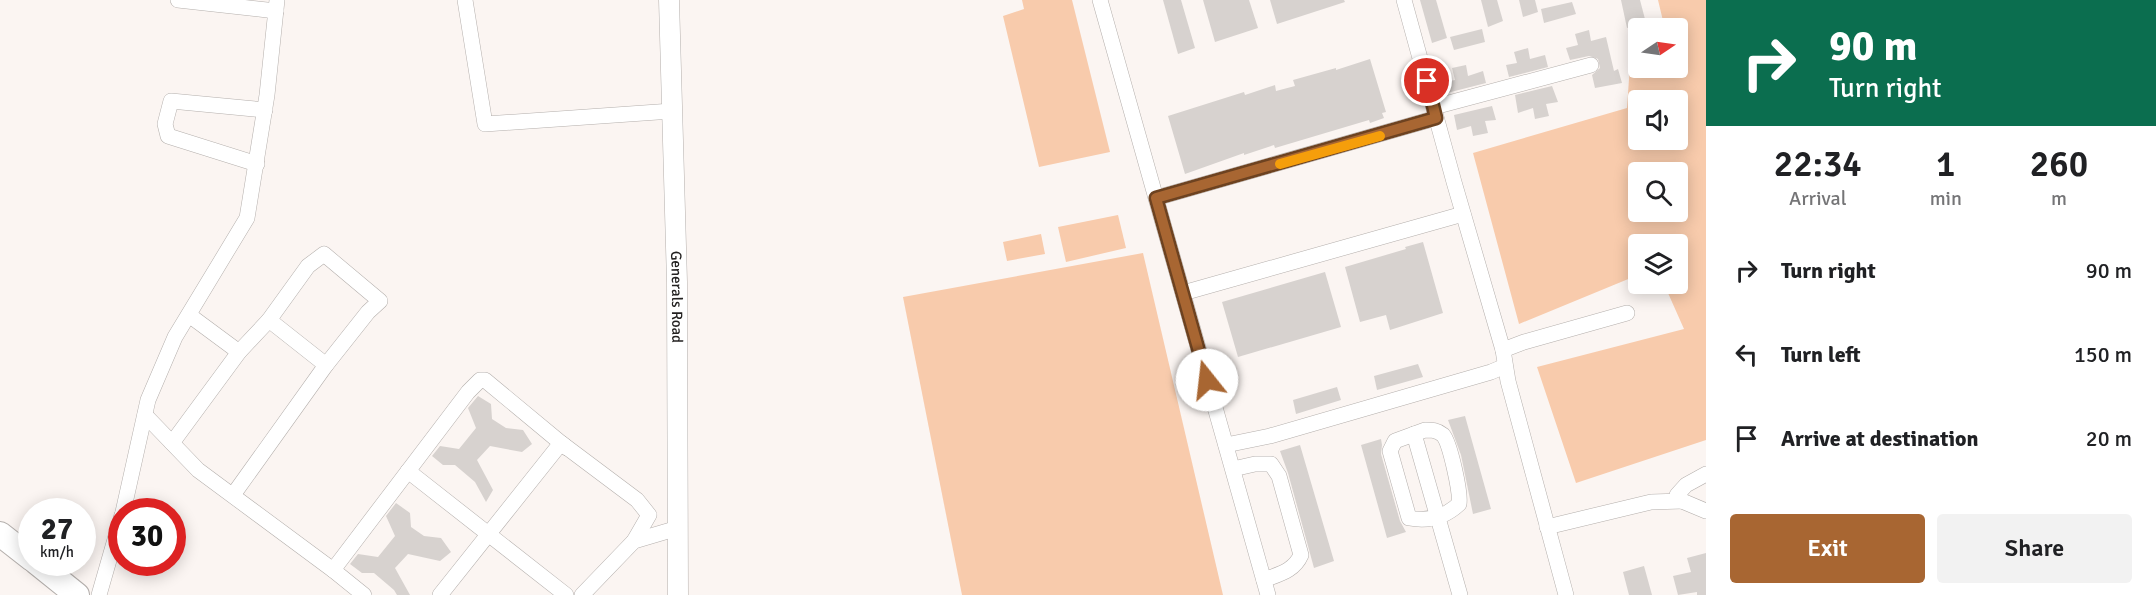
<!DOCTYPE html>
<style>
:root{--surface:#fff;--page:#f2f2f2;--text:#202124;--muted:#757577;--accent:#a86632}
body{margin:0;font-family:Signika,sans-serif;background:var(--page);color:var(--text);height:100vh;display:flex;flex-direction:column;font-size:22px;white-space:nowrap}
*{box-sizing:border-box;margin:0}
p{font-size:20px;color:var(--muted)}
.icon{flex:none;width:33px;height:33px;fill:none;stroke:currentColor;stroke-width:2;stroke-linecap:round;stroke-linejoin:round}
.map{position:relative;flex:1;overflow:hidden}
.side{display:flex;flex-direction:column;background:var(--surface);width:450px}
.side>*{flex:none}
.banner{background:#0b6e4f;color:#fff;overflow:hidden}
.needle{width:39px;rotate:77deg}
.controls{position:absolute;left:1628px;top:18px;display:grid;gap:12px}
.controls a{display:grid;place-items:center;width:60px;height:60px;border-radius:6px;background:var(--surface);box-shadow:0 3px 15px #0003;font-size:30px}
.speed{position:absolute;left:18px;top:498px;display:flex;gap:12px;font-size:30px;font-weight:700;text-align:center}
.speed>*{display:grid;place-content:center;width:78px;height:78px;border-radius:50%;background:var(--surface);box-shadow:0 3px 15px #0003;line-height:1}
.speed small{font-size:15px;font-weight:400}
.speed .limit{border:9px solid #d22;background:#fff;color:#111}
.pin{position:absolute;display:grid;place-items:center;width:51px;height:51px;color:#fff;margin:-26px;border:3px solid #fff;border-radius:50%;box-shadow:0 2px 6px #0007}
.me{position:absolute;width:66px;margin:-33px;rotate:344deg;stroke-linejoin:round;filter:drop-shadow(0 0 4px #0008)}
.turn{display:flex;align-items:center;gap:21px;height:126px;padding:0 24px;font-size:27px}
.turn .icon{width:78px;height:78px;stroke-width:2.5}
.turn b{display:block;font-size:42px;line-height:51px}
.eta{display:flex;justify-content:space-evenly;align-items:center;height:102px;text-align:center}
.eta b{font-size:36px;font-weight:600;line-height:42px}
.action{display:flex;gap:12px;margin-top:auto;padding:12px 24px}
.action a{flex:1;height:69px;border-radius:6px;background:var(--accent);color:#fff;font-size:24px;font-weight:600;line-height:69px;text-align:center}
.action a+a{background:var(--page);color:var(--text)}
ul{padding:0;list-style:none}
li{display:flex;align-items:center;gap:18px;height:84px;padding:0 24px}
li div{flex:1}
li b{display:block;font-size:22px}
li em{font-style:normal}
main{display:flex;flex:1;min-height:0}
.map>svg:first-child{display:block}
.green{fill:#f8cbac;fill-rule:evenodd}
.building{fill:#d7d2cf}
.lines{fill:none;stroke-linecap:round;stroke-linejoin:round}
.minor-casing{stroke:#b4afac;stroke-width:16}
.tertiary-casing{stroke:#b4afac;stroke-width:21}
.primary-casing{stroke:#b4afac;stroke-width:26}
.minor{stroke:#fff;stroke-width:15}
.tertiary{stroke:#fff;stroke-width:20}
.primary{stroke:#fff;stroke-width:24}
.route-casing{stroke:#6d4220;stroke-width:15}
.route{stroke:#a86632;stroke-width:10}
.slow{stroke:#f59e0b;stroke-width:10}
.labels{text-anchor:middle;stroke-width:5;stroke-linejoin:round;paint-order:stroke}
.street-label{font-size:15px;fill:#232120;stroke:#fff}
</style>
<main>
<div class="map">
<svg width="1706" height="595" viewBox="0 0 1706 595">
<rect width="100%" height="100%" fill="#fbf5f2"/>
<g class="green">
<path d="M1022,0H1072L1110,152L1039,167L1003,16L1024,9Z"/>
<path d="M1658,0H1706V440L1576,483L1537,367L1684,329L1664,284H1677V244H1638V275L1519,324L1473,153L1627,108L1631,50L1638,45V68H1677V28H1659L1664,25ZM1677,100V140H1638V100ZM1677,172V212H1638V172Z"/>
<path d="M1118,215L1126,248L1066,262L1058,227Z"/>
<path d="M1041,234L1045,254L1007,261L1003,242Z"/>
<path d="M1143,253L1223,595H962L903,297Z"/>
</g>
<g class="building">
<path d="M1163,0H1181L1195,48L1178,54Z"/>
<path d="M1203,0H1249L1258,28L1215,42Z"/>
<path d="M1270,0H1344L1345,2L1277,24Z"/>
<path d="M1420,0H1436L1447,38L1432,43Z"/>
<path d="M1481,0H1497L1503,21L1488,27Z"/>
<path d="M1519,0H1535L1538,12L1523,17Z"/>
<path d="M1621,0H1640L1646,23L1627,28Z"/>
<path d="M1572,2L1576,14L1544,23L1541,9Z"/>
<path d="M1482,29L1485,42L1454,50L1450,37Z"/>
<path d="M1589,30L1591,41L1606,37L1614,71L1618,69L1622,83L1595,88L1592,75L1600,68L1598,59L1589,56L1570,60L1566,48L1578,45L1575,34Z"/>
<path d="M1528,48L1530,59L1545,55L1548,67L1509,77L1506,65L1517,63L1514,52Z"/>
<path d="M1370,59L1386,112L1382,113L1384,118L1370,123L1369,120L1275,148L1274,145L1244,155V153L1185,174L1168,116L1244,92L1245,95L1275,85L1276,91L1295,86L1293,80L1336,68V70Z"/>
<path d="M1466,65L1468,76L1483,71L1486,83L1447,93L1444,82L1455,80L1452,68Z"/>
<path d="M1552,86L1558,102L1546,104L1549,116L1535,119L1533,108L1518,113L1515,95Z"/>
<path d="M1492,106L1496,120L1485,121L1488,133L1473,136L1471,126L1457,130L1454,115Z"/>
<path d="M1423,242L1443,313L1390,330L1386,315L1360,322L1345,267L1406,249L1405,247Z"/>
<path d="M1325,272L1341,327L1238,357L1222,302Z"/>
<path d="M1418,364L1423,377L1377,390L1374,376Z"/>
<path d="M1337,387L1341,400L1296,414L1293,400Z"/>
<path d="M478,396L491,404L492,419L506,428L523,430L532,444L522,452L490,446L477,460L493,490L486,502L475,482L455,465H443L432,456L440,446L459,449L476,428L468,408Z"/>
<path d="M1465,416L1491,509L1473,514L1461,455L1448,420Z"/>
<path d="M1381,439L1382,445L1381,454L1400,521L1406,532L1387,538L1361,445Z"/>
<path d="M1300,445L1334,561L1314,568L1288,473L1280,451Z"/>
<path d="M396,503L410,513L411,527L424,536L441,538L451,552L440,561L408,554L395,568L410,595H397L394,590L374,573H362L350,564L358,554L378,557L395,536L386,516Z"/>
<path d="M1706,553V595H1697V592L1678,595L1673,576L1691,572L1687,558Z"/>
<path d="M1644,566L1652,595H1629L1623,572Z"/>
</g>
<g class="lines">
<defs>
<g id="minor">
<path d="M178,0L276,11"/>
<path d="M465,0L485,124L672,111"/>
<path d="M1100,0L1268,595"/>
<path d="M1404,0L1454,182L1503,350L1508,381L1566,595"/>
<path d="M1434,107L1591,65"/>
<path d="M257,164L168,136L165,124L171,101L265,110"/>
<path d="M1156,198L1436,118"/>
<path d="M1183,293L1463,214"/>
<path d="M189,315L239,352"/>
<path d="M269,320L326,365"/>
<path d="M1503,350L1524,342L1627,313"/>
<path d="M145,415L198,470L333,570L364,595"/>
<path d="M1425,430C1432,430 1437,430 1443,435C1450,443 1461,493 1459,504C1445,517 1429,522 1409,518L1390,451L1395,441Z"/>
<path d="M1414,434L1460,595"/>
<path d="M172,443L239,352L269,320L308,266L324,254L380,301L368,312L326,365L233,495"/>
<path d="M1226,445L1270,436L1491,372L1505,366"/>
<path d="M1233,469L1255,464H1271L1279,476L1301,555C1294,571 1279,574 1264,580"/>
<path d="M408,471L566,595"/>
<path d="M1706,474L1686,485L1677,495L1682,501L1706,511"/>
<path d="M123,512L148,400L175,337L247,218L267,95L277,0"/>
<path d="M1547,527L1651,502L1682,501"/>
<path d="M333,570L468,392L480,380H485L567,448"/>
<path d="M99,595L122,515"/>
<path d="M440,595L561,443L637,500L649,515L634,541"/>
<path d="M582,595L634,541L678,528"/>
</g>
<g id="tertiary">
<path id="s1" d="M669,0L677,282L678,595"/>
</g>
<g id="primary">
<path d="M0,534L32,559"/>
<path d="M36,562L77,595"/>
</g>
</defs>
<use href="#minor" class="minor-casing"/>
<use href="#tertiary" class="tertiary-casing"/>
<use href="#primary" class="primary-casing"/>
<use href="#minor" class="minor"/>
<use href="#tertiary" class="tertiary"/>
<use href="#primary" class="primary"/>
</g>
<g class="lines">
<defs>
<path id="route" d="M1207,380L1156,198L1436,118L1427,81"/>
</defs>
<use href="#route" class="route-casing"/>
<use href="#route" class="route"/>
<path class="slow" d="M1280,164L1380,136"/>
</g>
<g class="labels">
<g class="street-label">
<text dy="5" stroke="none"><textPath href="#s1" startOffset="297">Generals Road</textPath></text>
</g>
</g>
</svg>
<div class="controls">
<a><svg class="needle" viewBox="-14 -14 28 28"><path d="M0-13l5 13h-10z" fill="#e53935"/><path d="M0 13l5-13h-10z" fill="#757577"/></svg></a>
<a><svg class="icon" aria-label="sound" viewBox="0 0 24 24"><path d="M4 9h4l5-4v14l-5-4H4zM17 9q2 3 0 6"/></svg></a>
<a><svg class="icon" aria-label="search" viewBox="0 0 24 24"><circle cx="10" cy="10" r="6"/><path d="M15 15l6 6"/></svg></a>
<a><svg class="icon" aria-label="layers" viewBox="0 0 24 24"><path d="M12 4l9 5-9 5-9-5zM3 14l9 5 9-5"/></svg></a>
</div>
<div class="speed"><div>27<small>km/h</small></div><div class="limit">30</div></div>
<div class="pin" style="left:1427px;top:81px;background:#d93025"><svg class="icon" aria-label="arrive" viewBox="0 0 24 24"><path d="M6 21V4h12l-3 4 3 4H6"/></svg></div>
<svg class="me" style="left:1207px;top:380px" viewBox="-20 -20 40 40"><circle r="19" fill="#fff"/><path d="M0-13L10 11 0 6-10 11z" fill="#a86632"/></svg>
</div>
<section class="side">
<div class="banner">
<div class="turn"><svg class="icon" aria-label="right" viewBox="0 0 24 24"><path d="M7 20v-9h11M14 6l5 5-5 5"/></svg><div><b>90 m</b>Turn right</div></div>
</div>
<div class="eta">
<div><b>22:34</b><p>Arrival</p></div>
<div><b>1</b><p>min</p></div>
<div><b>260</b><p>m</p></div>
</div>
<ul>
<li><svg class="icon" aria-label="right" viewBox="0 0 24 24"><path d="M7 20v-9h11M14 6l5 5-5 5"/></svg><div><b>Turn right</b></div><em>90 m</em></li>
<li><svg class="icon" aria-label="left" viewBox="0 0 24 24"><path d="M17 20v-9H6M10 6l-5 5 5 5"/></svg><div><b>Turn left</b></div><em>150 m</em></li>
<li><svg class="icon" aria-label="arrive" viewBox="0 0 24 24"><path d="M6 21V4h12l-3 4 3 4H6"/></svg><div><b>Arrive at destination</b></div><em>20 m</em></li>
</ul>
<div class="action"><a>Exit</a><a>Share</a></div>
</section>
</main>
